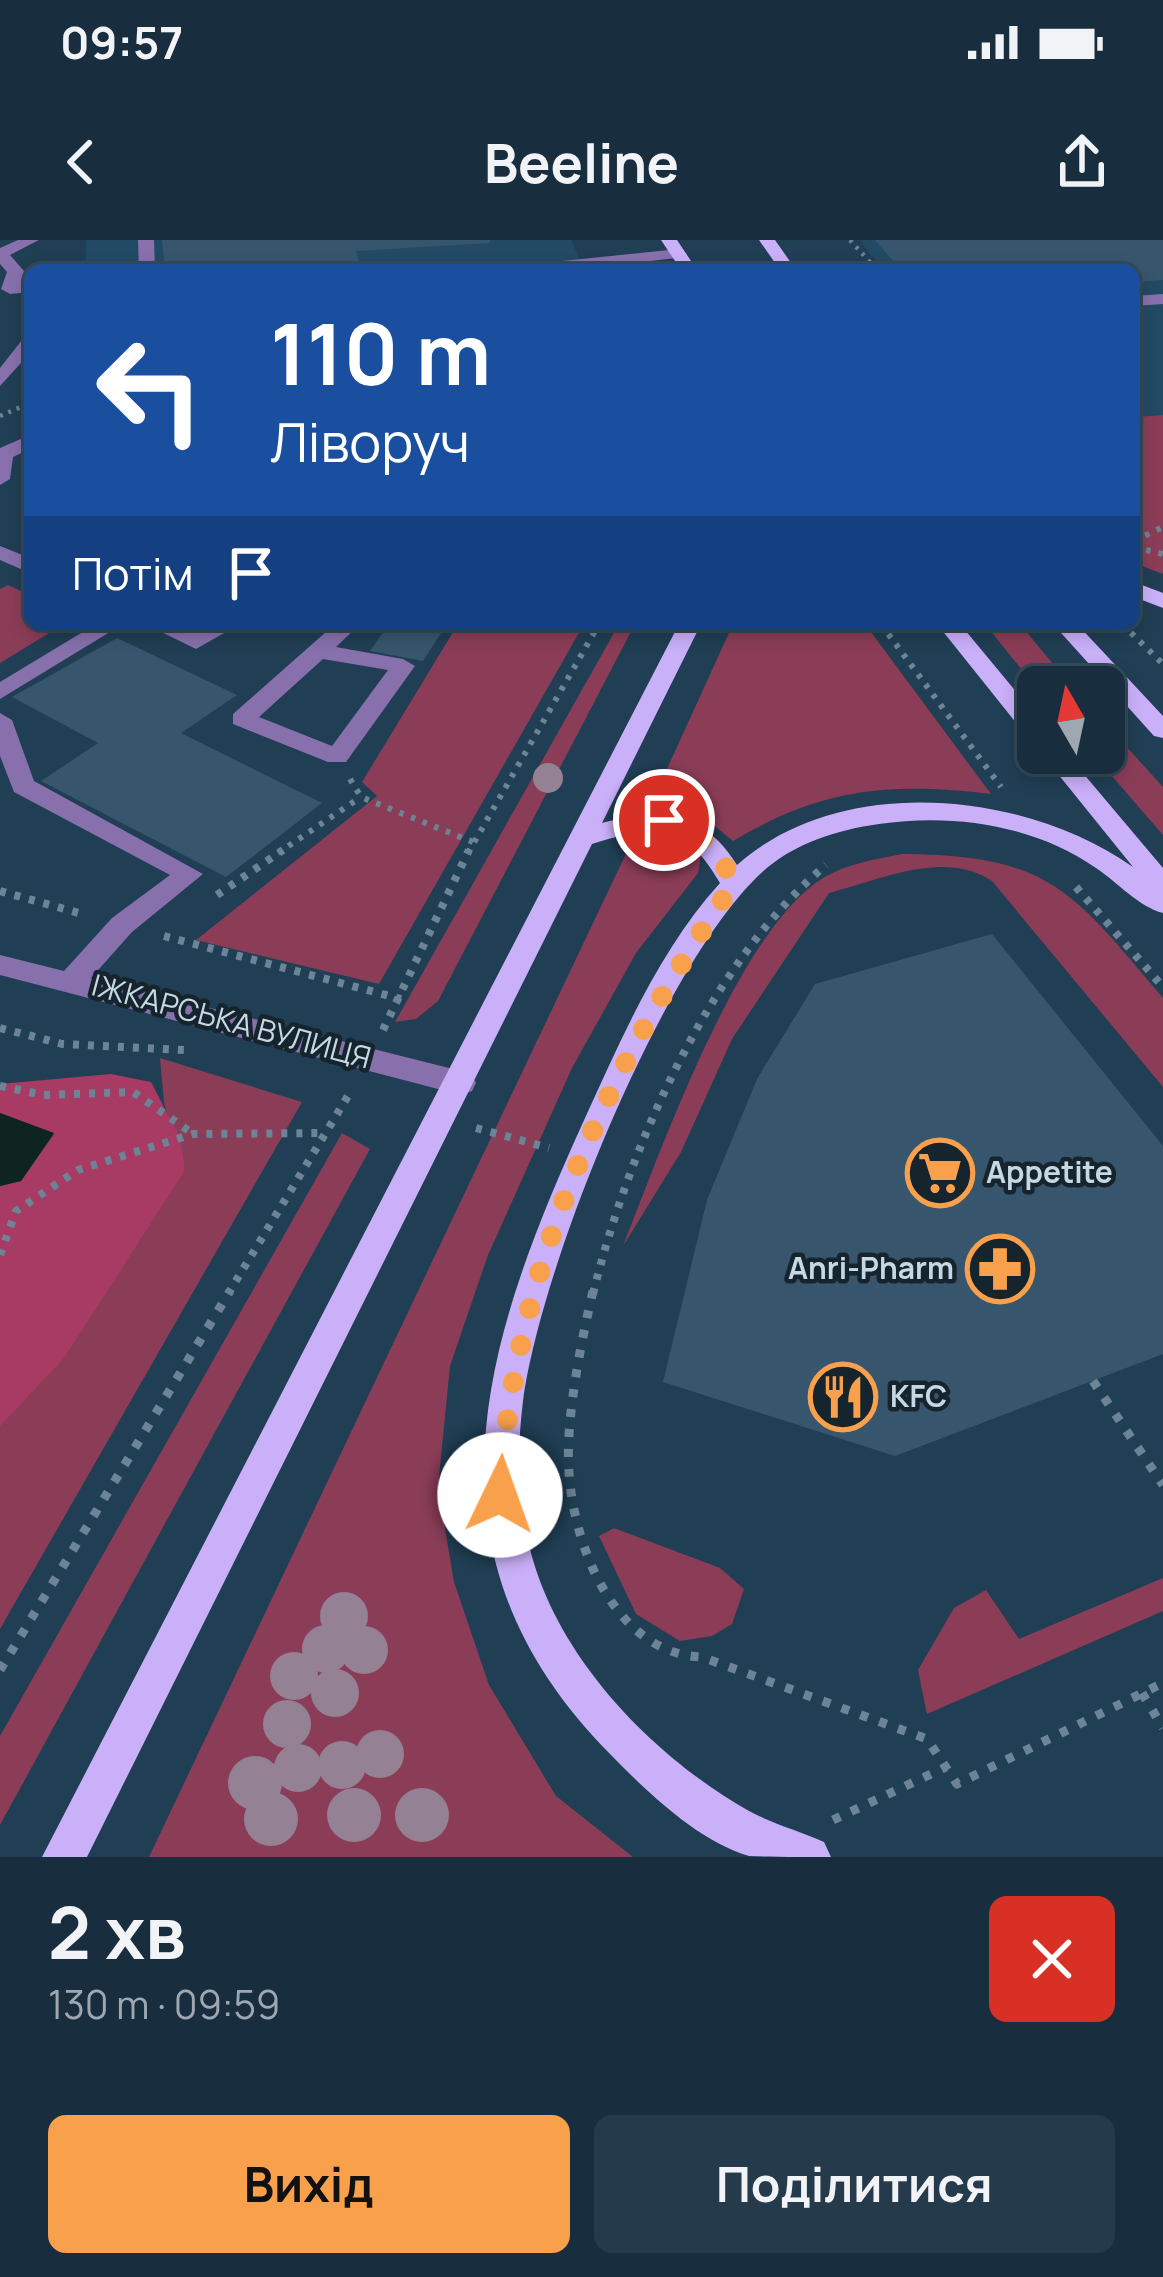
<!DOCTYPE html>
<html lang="uk">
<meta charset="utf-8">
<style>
:root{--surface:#182e3f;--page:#253a4a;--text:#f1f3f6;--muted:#9fa8b0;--line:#364a59;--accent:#f9a04c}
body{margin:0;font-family:Manrope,sans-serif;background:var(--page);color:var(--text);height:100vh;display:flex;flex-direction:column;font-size:45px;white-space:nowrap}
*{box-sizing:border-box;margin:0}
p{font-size:39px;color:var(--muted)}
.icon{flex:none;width:66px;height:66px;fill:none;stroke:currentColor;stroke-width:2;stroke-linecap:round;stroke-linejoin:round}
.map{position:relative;height:1617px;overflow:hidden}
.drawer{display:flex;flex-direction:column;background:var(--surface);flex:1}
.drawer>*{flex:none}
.top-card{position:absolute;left:24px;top:24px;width:1116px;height:366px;border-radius:18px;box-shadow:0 6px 18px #0003,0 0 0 3px var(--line);background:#1a4fa0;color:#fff;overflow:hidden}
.needle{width:78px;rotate:351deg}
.tools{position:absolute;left:1017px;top:426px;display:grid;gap:24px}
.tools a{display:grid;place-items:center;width:108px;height:108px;border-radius:18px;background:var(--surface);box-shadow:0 6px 18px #0003,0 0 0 3px var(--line);font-size:60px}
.pin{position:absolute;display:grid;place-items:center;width:102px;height:102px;color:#fff;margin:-51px;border:6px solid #fff;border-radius:50%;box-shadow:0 3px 12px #0007}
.me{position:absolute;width:132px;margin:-66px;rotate:3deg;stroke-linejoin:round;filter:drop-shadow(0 0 9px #0008)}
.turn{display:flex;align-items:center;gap:42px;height:252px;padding:0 48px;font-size:54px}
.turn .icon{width:156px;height:156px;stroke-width:2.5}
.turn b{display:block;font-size:84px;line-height:102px}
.then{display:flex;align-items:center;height:114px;padding:0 48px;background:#0003;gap:24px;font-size:45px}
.round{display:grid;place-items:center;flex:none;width:126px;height:126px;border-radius:18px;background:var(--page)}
.head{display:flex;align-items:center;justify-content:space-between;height:204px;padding:0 48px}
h1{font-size:72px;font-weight:700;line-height:90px}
.action{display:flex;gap:24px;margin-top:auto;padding:24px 48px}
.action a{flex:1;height:138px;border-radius:18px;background:var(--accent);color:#111;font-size:48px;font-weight:700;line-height:138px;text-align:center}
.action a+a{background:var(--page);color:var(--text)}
.status{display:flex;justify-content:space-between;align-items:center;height:84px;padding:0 60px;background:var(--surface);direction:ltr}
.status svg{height:33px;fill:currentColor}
header{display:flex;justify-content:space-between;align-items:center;height:156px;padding:0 48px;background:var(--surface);font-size:54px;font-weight:700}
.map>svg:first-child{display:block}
.built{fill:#234a64}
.green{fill:#8b3d57}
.forest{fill:#a83b63}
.water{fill:#0d2420}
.building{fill:#37566d}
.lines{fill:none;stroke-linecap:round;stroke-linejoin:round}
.path-far3{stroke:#6c8496;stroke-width:4.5;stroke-dasharray:3 6;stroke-linecap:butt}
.path-far2{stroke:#6c8496;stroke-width:6;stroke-dasharray:4.5 8;stroke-linecap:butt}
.path-far1{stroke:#6c8496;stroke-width:8;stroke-dasharray:6 9;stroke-linecap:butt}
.path{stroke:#6c8496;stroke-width:9;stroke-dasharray:8 12;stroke-linecap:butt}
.minor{fill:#8770ac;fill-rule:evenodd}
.major{fill:#caaff9;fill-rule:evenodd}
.tree{fill:#948193}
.route{stroke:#f9a04c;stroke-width:21;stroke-dasharray:0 37.8}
.labels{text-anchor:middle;stroke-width:9;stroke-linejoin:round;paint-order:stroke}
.street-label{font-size:30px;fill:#c7d8e5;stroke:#16242d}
.poi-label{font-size:30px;font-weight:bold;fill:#c7d8e5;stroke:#16242d;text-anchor:start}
</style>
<div class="status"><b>09:57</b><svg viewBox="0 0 49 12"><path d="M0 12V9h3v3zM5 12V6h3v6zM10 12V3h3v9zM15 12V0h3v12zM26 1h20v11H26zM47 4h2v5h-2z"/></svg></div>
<header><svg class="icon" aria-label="back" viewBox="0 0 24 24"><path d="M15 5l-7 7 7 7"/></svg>Beeline<svg class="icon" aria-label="share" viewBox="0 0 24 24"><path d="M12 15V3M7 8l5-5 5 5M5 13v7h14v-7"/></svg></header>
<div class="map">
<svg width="1163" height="1617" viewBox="0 0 1163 1617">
<rect width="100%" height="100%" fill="#203e54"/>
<g class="built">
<path d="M86,0H571L585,30H86Z"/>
<path d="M859,0H1163V175L1134,177V30H883Z"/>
</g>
<g class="green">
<path d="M1163,175V334L1134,323V177Z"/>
<path d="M8,345L30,355V384H64L0,423V349Z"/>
<path d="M458,384H584L379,744L196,700L377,556L362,542Z"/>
<path d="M619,384H635L438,761L416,779L395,782Z"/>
<path d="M733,384H865L991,554C889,542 822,548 733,601L700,574L651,564Z"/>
<path d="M985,384H1020L1072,447L1038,450Z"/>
<path d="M1104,482L1163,547V595L1092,513H1104Z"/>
<path d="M659,594L686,600L701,616L698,633L636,713L572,828L488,1015L450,1126L438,1247L454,1342L489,1445L556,1556L633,1617H149L633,599Z"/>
<path d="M902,614C1051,615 1072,651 1163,758V847L992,641C944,609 880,640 829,653L732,799L681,912L623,1006C660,913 738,690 823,638C846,624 876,619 902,614Z"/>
<path d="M160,818L302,862L0,1389V1185L185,930L164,863Z"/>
<path d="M342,893L370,909L0,1585V1496Z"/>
<path d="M614,1288L720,1328L744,1349L732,1384L712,1396L680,1401L636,1374L599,1296Z"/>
<path d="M1163,1338V1371L927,1474L918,1430L954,1368L986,1350L1019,1399Z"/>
</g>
<path class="forest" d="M111,834L151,842L180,898L185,930L64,1118L0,1186V946L21,941L54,894L0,873V844Z"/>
<path class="water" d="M0,873L54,893L21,941L0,946Z"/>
<g class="building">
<path d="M162,0H490V3L356,11L361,30H165Z"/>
<path d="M875,0H1163V40L1134,42V30L898,27Z"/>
<path d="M389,384H430L445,387L423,421L370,411Z"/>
<path d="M117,398L237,455L181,493L322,563L226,637L41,541L98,503L12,457Z"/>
<path d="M992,694L1163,906V1114L895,1216L663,1142L707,960L757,839L815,744Z"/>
</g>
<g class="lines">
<g class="path-far3">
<path d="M850,0L877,30"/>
<path d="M882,30L931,25L935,30"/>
<path d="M0,176L30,163"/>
</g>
<g class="path-far2">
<path d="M1134,301L1163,287"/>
<path d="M1134,307L1163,314"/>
<path d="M881,384L1001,547"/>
<path d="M1122,384L1163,424"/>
<path d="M350,539L361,557L473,602"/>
<path d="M278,613L361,557"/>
<path d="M468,613L599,384"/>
</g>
<g class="path-far1">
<path d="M1076,647L1163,747"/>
<path d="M0,651L86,675"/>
<path d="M217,655L283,610"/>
<path d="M164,696L401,759"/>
<path d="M0,788L62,804L184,810"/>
<path d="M383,790L469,610"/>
<path d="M0,846L44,855L133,852L192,893"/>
<path d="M476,888L549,908"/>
<path d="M0,1015L16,971L78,930L193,894L321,893"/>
<path d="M228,1054L351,851"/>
<path d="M593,1054C628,909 711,721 826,625"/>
</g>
<g class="path">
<path d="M593,1051C581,1102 565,1181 569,1233C574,1308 616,1414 702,1417L927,1499L957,1544L1163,1443"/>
<path d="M1093,1141L1163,1245"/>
<path d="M0,1430L230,1051"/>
<path d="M1142,1453L1163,1488"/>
<path d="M833,1580L946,1527"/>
</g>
<g class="minor">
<path d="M18,0H39L10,15L24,31L21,43L30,42V52L10,54L1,49L7,32L0,24V8Z"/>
<path d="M138,0H154L155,30H139Z"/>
<path d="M679,9L687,14L685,17L572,30H515L523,25Z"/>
<path d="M1163,54V64L1134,66V56Z"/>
<path d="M30,99V113L0,146V128L22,100Z"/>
<path d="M30,195V209L13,217L10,239L0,245V208Z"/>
<path d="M0,306L30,318V333L0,320Z"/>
<path d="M96,384H123L0,459V442Z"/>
<path d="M145,384H175L195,393L212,384H240L196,409Z"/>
<path d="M335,384H360L336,407L403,419L415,426L346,522H328L233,484V474ZM323,419L388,430L332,506L259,477Z"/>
<path d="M0,473L12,480L34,541L203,634L132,692L91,738L461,831L472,835L476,843L472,851L461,855L0,735V715L64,731L112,678L170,635L14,552L0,516Z"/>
</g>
<g class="major">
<path d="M661,0H677L697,30H681Z"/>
<path d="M759,0H775L796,30H780Z"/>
<path d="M1134,342L1163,353V368L1134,357Z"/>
<path d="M679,384H701L602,583C659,568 704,571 737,625C841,532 1025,551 1133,627L1041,513H1066L1163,628V673C1139,667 1117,642 1096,628C1034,585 953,573 879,584C835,590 789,605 757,637C660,732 541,1026 523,1161C517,1210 517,1257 529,1305C555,1416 652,1516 749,1571C773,1584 800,1591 824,1602L831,1617C806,1617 773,1617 749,1616C698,1601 647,1552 611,1515C412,1315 482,1104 585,878C622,797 660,709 720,643C684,581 655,584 592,604L87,1617H42Z"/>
<path d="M937,384H960L1038,478V502L1029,499Z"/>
<path d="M1053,384H1077L1163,476V498L1154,496Z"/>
</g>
</g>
<g class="tree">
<circle cx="548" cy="538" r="15"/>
<circle cx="344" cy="1376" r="24"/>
<circle cx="326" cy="1409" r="24"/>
<circle cx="364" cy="1410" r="24"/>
<circle cx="294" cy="1436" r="24"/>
<circle cx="335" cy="1453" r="24"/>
<circle cx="287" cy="1484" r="24"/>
<circle cx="380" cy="1514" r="24"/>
<circle cx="342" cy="1525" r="24"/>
<circle cx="298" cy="1528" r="24"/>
<circle cx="255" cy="1543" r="27"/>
<circle cx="354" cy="1575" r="27"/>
<circle cx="422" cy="1575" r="27"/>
<circle cx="271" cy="1579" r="27"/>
</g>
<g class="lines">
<path class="route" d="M500,1255C513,1029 608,827 734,643C716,608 702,590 664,580"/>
</g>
<defs>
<symbol id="supermarket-ring" viewBox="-11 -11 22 22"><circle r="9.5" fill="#16242d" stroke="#f9a04c" stroke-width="1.5"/><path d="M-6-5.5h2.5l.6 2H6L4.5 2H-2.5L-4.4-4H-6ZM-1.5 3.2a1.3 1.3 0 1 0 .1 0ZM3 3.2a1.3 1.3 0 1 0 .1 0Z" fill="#f9a04c"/></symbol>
<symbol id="pharmacy-ring" viewBox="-11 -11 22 22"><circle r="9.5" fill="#16242d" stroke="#f9a04c" stroke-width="1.5"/><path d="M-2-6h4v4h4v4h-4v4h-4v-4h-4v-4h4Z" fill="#f9a04c"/></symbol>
<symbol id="restaurant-ring" viewBox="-11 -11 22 22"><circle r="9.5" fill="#16242d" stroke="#f9a04c" stroke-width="1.5"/><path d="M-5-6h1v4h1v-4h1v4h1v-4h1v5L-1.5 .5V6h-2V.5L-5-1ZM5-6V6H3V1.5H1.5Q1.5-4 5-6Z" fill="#f9a04c"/></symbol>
</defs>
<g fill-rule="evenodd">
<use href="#supermarket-ring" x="902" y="895" width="76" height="76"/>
<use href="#pharmacy-ring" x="962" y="991" width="76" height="76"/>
<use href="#restaurant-ring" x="805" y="1119" width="76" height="76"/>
</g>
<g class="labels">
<g class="street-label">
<text transform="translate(231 782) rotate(15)" y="10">ІЖКАРСЬКА ВУЛИЦЯ</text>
</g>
<g class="poi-label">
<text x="986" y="943">Appetite</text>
<text x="954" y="1039" text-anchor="end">Anri-Pharm</text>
<text x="890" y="1167">KFC</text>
</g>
</g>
</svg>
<div class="tools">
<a><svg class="needle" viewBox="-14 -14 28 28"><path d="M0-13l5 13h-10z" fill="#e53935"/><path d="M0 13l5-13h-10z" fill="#9fa8b0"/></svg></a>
</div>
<div class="pin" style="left:664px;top:580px;background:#d93025"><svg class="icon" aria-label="arrive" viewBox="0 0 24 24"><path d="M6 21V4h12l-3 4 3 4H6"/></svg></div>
<svg class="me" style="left:500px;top:1255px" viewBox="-20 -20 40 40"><circle r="19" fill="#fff"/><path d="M0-13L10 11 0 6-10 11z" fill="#f9a04c"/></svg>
<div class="top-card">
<div class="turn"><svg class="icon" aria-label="left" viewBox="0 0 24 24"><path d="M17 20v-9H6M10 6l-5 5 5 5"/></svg><div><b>110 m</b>Ліворуч</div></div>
<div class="then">Потім<svg class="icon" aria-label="arrive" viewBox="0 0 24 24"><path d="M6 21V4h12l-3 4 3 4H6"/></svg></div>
</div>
</div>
<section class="drawer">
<div class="head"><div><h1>2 хв</h1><p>130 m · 09:59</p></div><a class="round" style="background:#d93025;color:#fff"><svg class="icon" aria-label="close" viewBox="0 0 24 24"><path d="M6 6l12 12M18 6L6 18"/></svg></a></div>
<div class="action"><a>Вихід</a><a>Поділитися</a></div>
</section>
